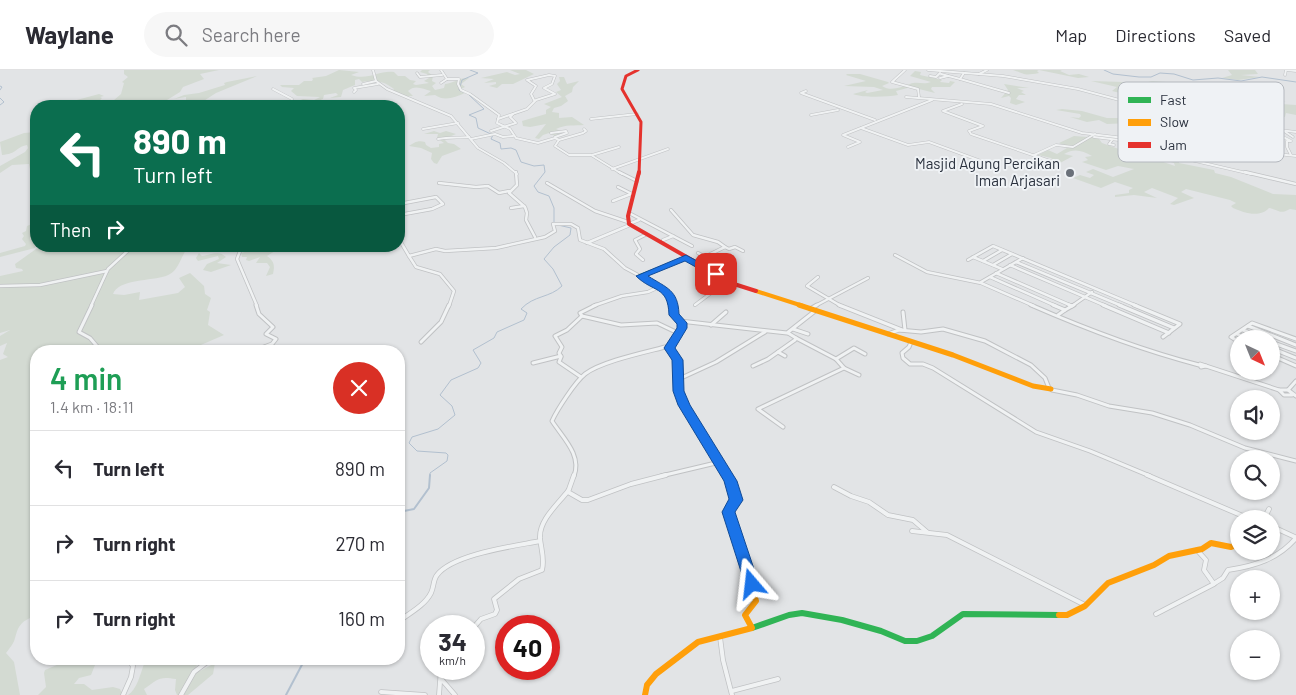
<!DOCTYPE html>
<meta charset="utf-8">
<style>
:root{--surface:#fff;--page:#f7f7f7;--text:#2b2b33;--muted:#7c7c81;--line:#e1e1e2}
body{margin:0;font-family:Barlow,sans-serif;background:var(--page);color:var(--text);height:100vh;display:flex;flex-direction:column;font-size:19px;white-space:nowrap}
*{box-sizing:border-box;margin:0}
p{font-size:16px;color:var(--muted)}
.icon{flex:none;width:28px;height:28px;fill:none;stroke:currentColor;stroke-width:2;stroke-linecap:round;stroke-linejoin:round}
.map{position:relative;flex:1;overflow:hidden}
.drawer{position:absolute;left:30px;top:275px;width:375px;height:320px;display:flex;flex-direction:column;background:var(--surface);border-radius:20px;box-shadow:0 1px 4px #0004}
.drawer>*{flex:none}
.banner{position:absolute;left:30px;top:30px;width:375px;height:152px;border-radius:20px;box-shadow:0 1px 4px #0004;background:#0b6e4f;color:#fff;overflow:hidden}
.needle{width:32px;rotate:137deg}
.buttons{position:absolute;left:1230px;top:260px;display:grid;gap:10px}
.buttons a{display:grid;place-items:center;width:50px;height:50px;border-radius:50%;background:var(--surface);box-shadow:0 1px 4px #0004;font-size:25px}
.speed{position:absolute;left:420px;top:545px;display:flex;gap:10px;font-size:25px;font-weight:700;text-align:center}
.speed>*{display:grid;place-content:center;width:65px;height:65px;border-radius:50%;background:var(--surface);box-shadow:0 1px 4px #0004;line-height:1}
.speed small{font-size:12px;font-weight:400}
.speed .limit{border:8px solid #d22;background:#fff;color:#111}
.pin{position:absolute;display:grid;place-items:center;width:42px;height:42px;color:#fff;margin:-21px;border-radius:10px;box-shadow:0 2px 8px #0006}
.me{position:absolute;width:55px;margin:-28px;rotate:343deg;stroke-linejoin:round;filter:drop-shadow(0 0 4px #0008)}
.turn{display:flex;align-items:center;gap:18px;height:105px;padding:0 20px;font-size:22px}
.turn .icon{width:65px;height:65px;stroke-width:2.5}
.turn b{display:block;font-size:35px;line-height:42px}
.then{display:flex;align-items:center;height:48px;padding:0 20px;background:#0003;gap:10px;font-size:19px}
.round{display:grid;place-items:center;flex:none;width:52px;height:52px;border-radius:26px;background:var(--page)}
.summary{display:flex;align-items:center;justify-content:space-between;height:85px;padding:0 20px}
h1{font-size:30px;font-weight:600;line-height:38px;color:#1e9e55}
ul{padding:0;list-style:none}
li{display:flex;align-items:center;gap:15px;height:75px;padding:0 20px;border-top:1px solid var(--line)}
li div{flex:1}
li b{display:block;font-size:19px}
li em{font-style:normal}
header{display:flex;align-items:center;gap:30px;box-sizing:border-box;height:70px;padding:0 25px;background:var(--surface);border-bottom:1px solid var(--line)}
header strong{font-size:24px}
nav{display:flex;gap:28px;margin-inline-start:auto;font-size:18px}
.search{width:350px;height:45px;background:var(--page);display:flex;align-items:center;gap:12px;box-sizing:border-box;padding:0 18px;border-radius:28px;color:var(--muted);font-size:19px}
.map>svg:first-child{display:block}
.green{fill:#d3dad2}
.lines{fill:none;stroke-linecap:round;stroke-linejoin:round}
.stream-far1{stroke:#b2c0cf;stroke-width:1}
.stream{stroke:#b2c0cf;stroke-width:2}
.street-far3-casing{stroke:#c0c2c4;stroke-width:3}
.street-far2-casing{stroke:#c0c2c4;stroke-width:4}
.street-far1-casing{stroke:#c0c2c4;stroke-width:5}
.street-casing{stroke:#c0c2c4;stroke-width:5.5}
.street-far3{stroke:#f0f2f3;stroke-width:2}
.street-far2{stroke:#f0f2f3;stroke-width:2.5}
.street-far1{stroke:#f0f2f3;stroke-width:3}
.street{stroke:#f0f2f3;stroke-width:4}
.fast-far2{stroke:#30b455;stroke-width:4}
.fast-far1{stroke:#30b455;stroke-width:5}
.fast{stroke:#30b455;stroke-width:6}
.slow-far2{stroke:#ff9f0a;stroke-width:4}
.slow-far1{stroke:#ff9f0a;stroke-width:5}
.slow{stroke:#ff9f0a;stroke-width:6}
.jam-far1{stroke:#e5322d;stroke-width:3}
.jam{stroke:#e5322d;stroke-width:4}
.route{fill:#1a73e8;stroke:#114b97}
.poi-dot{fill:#6a7079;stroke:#eff2f5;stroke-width:2}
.labels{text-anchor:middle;stroke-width:4;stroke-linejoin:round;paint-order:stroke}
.far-poi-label{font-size:15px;fill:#2a313e;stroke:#eff2f5;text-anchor:end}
.key{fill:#eff2f5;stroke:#b4b8be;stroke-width:1}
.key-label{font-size:14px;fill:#2a313e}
</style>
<header>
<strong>Waylane</strong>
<div class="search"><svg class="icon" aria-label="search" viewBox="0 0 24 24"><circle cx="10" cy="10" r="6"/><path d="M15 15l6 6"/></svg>Search here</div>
<nav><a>Map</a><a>Directions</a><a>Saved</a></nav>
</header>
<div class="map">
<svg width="1296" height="625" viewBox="0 0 1296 625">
<rect width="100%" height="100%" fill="#e2e4e6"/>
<g class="green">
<path d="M124,0H219L200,4L204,9L183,17L180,22L167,30L170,31L165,34L186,31V27L174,29L184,25L199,23L225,15L224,13L227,12L257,6L216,23L196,36H107L121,24L124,13L122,12L128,7L124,4Z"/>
<path d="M339,0L359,2L351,5C368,11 379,0 394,2L398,6H405L410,10L416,11L413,14L416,15L429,13L424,11L429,8L427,4L420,2L422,0H430L428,2L433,6L432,11L436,13L432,16L435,20L444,18L445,14C454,13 460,7 469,8L461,14L465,17L461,19L466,21L465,23C455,27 445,32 435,25L424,26L431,21C423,19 415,14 408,21L413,26H405L392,21L394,19C383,11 376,10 362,12L359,9L355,10V15L343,20L341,27L330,28L338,25L336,23L324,25L323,29L313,33L322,35L331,33L330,36H292L293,33L303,29L314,30L320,27L297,26L291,21L294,18L282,17L280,15H299L304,11H312L313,9L312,8L326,6Z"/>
<path d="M510,0H526L534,4L513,14H502L497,18L489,16L496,14V12L484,13L494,9L481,8L507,2L515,5L520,4Z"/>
<path d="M1013,0H1062L1060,1L1069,5L1079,4L1089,7L1078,8L1039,0L1037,1L1039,3C1023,6 1026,4 1013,0Z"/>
<path d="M1228,0H1255L1258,4L1241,5L1260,7L1238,10L1222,8L1232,5Z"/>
<path d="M915,1L921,2L920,5L942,10L940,12L949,13L950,11L955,12L950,17H932L931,19L935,23L911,17L896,21L898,25C886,27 864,28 853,24L868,20L865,22L867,23L883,20L874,17L844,16L866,11L846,5L847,4H860L888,12L889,13L882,16C891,22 901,17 910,14C917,11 923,15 931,12L910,6Z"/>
<path d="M559,7H564L567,14L579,11L573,17L572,22L565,26L568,31L561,36L554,38L552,42L559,43V48L572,47L584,55C574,56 566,54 556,59L563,62L555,66L549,63L543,65L539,69L535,68L546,54L530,57L523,56L522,51L546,44V40L551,37L544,34L562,27L556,22L561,20L557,14L560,11Z"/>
<path d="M1091,11L1124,12L1134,15L1150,14L1148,12L1152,11L1224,16L1228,12L1259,16V18H1234L1237,29L1260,31V29L1272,31V29L1286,32H1281V34L1296,35V45L1286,43L1285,47H1274L1277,46L1276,44L1242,36L1239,38L1242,41L1228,39V36L1200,29V31L1196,34L1206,37H1198L1213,44H1203C1200,40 1186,41 1180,37L1116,22L1112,21L1117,17Z"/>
<path d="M1004,14L1029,18H1017L1024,21L1021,22L1026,25H1019L1016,29L1025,32L1016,35L1010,33L1011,28L1009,26L1001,28L1008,20Z"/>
<path d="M99,24L104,26L100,27L102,28C93,39 78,36 65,36L73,31Z"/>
<path d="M1062,39L1082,41L1107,48H1120L1161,55L1150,58L1131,53L1107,54L1099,50L1087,52L1070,47L1079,48L1081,46L1080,44L1056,40Z"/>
<path d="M434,61L440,63L446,61L456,64L444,69L448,73L454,74L461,79L442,86L437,94L434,93L431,89L432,83L421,78L409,76C414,73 417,70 425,72L426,75L431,78L439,77V74L444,73L437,68L438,64H424Z"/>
<path d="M36,62V99H30L29,94L12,95L0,103V108V96L25,82L28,78L27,75C16,77 17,84 2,85L0,72L24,63Z"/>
<path d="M1074,66L1101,68L1099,69L1102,73L1130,83L1132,80L1127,77H1146L1153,82L1146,86L1175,96L1174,93L1159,88L1179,90V93L1214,100L1215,103L1231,107L1273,124L1296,125V140L1290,139C1279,145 1280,140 1269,138C1260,148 1244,143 1233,138L1231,136L1236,133L1230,130L1186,119L1181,122L1194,128L1174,135L1170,134L1178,128L1152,118L1144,122L1157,128L1134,125L1115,127V125L1129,123V120L1133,118L1115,112L1101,118L1073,108L1080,105L1090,108L1094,105L1086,102L1093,99L1113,107L1134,99L1118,96L1106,100L1082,92L1088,90L1085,87L1092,86C1082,80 1074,78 1064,84L1073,86L1060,93L1051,90L1052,89L1051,88L1038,85L1048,80L1057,84L1067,78L1059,73Z"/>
<path d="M34,153L36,154L35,178L0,187V183L25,176L26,174L22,169L24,166L22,163L26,161L27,156Z"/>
<path d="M45,176H189C180,186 180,201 166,206C152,211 118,209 113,224L124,225L140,222L139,230L178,223L185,217L179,208L190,203L204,216L205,224L211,228L207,240L210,242L208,255L224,265L187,281H36V549L30,548C19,553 18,558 15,568C14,573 9,579 6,583L14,592L20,625H0V290L8,287L3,284L7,273L0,276V266L10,260L0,263V206L23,201L22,199L16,198L15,194L36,179Z"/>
<path d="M240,176H249L251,179L257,176H273L270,180L275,181L267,186C274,191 275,195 273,204L266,206L270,197L267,193H256L260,187L249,191L246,190L247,187H242L241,183L245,182L246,179Z"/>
<path d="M199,183L202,186C211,185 219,180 226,187L217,193L231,195L211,202L203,200L207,194L219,189L218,186L198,191L196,188Z"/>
<path d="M71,589H92L95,595L91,605L79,608L74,614H84L92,620L113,617L120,619L122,623L127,625H38L46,617L44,603L45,600Z"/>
<path d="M140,589H201L195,598L200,601L215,593L213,604L188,625H177L175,620L176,609C159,606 158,609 144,619L147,625H128C137,619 140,605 144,594Z"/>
</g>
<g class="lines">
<g class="stream-far1">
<path d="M1104,0L1113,4L1139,7H1151L1160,3L1174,4L1193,10L1218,8L1241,11L1262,7L1296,12"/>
<path d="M0,16L2,17L0,20"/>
<path d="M463,22L459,20L462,10L478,3L470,0"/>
<path d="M469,25L484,39L469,45L476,48L478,58L493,65L491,69L500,73L501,79L511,78L516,80L521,92L534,96L544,95L545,102L534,116L538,122L549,126L554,138V154"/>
<path d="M0,28L4,32L0,35"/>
<path d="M430,406V403L447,391L448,385L446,383L417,381L409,373L412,367L438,359L455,345L452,336L440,325L451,310L478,298L481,293L473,280L494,268L497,262L524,250L527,243L521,239C534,225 550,228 562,216L553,199L544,189L554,177L570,165L571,158L558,155"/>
</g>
<g class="stream">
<path d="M399,442L414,439L429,418L430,405"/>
<path d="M286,625L305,589"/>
</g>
<defs>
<g id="street-far3">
<path d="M373,0L376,11L387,19L451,46L478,78L504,93L517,104"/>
<path d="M441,0L447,9H459L458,14L461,20L470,24L499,45L497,53L510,59L516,68L538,73L555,68L559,70L555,76L569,85H591L622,104"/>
<path d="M905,0L892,12L918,19L919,27"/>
<path d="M928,0L1003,6L1078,19L1142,36L1230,54L1296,62"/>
<path d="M1287,0L1296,1"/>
<path d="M417,3L420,7L442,5"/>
<path d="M941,4L960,9L964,3"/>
<path d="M979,4L987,0"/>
<path d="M1285,5L1286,0"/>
<path d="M930,6L936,7L940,3"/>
<path d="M940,8L948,6"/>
<path d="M960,9L1009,23"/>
<path d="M441,13L447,9"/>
<path d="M363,14L376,11"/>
<path d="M273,19L292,29L291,36"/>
<path d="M806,21L801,23L875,50"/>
<path d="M354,22L356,20L354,18L378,14"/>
<path d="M906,27L991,34L1082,63L1124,68"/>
<path d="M962,34L943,41L983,56L969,61L971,64L1056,93"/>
<path d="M1224,43L1228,40L1249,43"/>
<path d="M811,45L838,40"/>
<path d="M498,49L527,39L536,30L555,24L544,18L552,14L555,6L549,5L527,10L536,16L531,24L534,30"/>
<path d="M591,49L637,44"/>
<path d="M1232,55L1203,57L1196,60L1160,56L1148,65L1152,74L1165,84L1251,104"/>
<path d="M861,58L908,75L929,72L989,94"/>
<path d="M1266,58L1259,51L1253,50L1249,43L1267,45"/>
<path d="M423,59L458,53"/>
<path d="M491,61L516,53L510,47L513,44"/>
<path d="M1284,61L1293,67"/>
<path d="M551,63L566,61L567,63L555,67"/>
<path d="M1275,63L1291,71H1287V77L1291,85"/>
<path d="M1126,64L1124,68L1296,86"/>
<path d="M1094,67L1152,74"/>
<path d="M1209,68L1212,76"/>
<path d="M438,69C449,67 458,68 469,67"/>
<path d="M471,69L495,64L503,67L513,66"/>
<path d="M559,70L583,63L586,61L584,59"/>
<path d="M1112,70L1109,74L1114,75"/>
<path d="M848,77L860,72L843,65L932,30"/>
<path d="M592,85L619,77"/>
<path d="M1034,85L1056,75L1073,77L1095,64"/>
<path d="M612,99L668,79"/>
</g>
<g id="street-far2">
<path d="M516,102L517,115L509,123L525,137L527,143L526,150L535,167"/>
<path d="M619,102L637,111"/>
<path d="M1245,102L1296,114"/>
<path d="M439,113L476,117L488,116L499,123L509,121"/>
<path d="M547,113L595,141L628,152"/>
<path d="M618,117L632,124"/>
<path d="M613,131L631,124"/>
<path d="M399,134L436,127L443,134L432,139L399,145"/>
<path d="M511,138L524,136"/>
<path d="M671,140L693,165L718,172L725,177"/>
<path d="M629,143L692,176"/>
<path d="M629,154L639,150"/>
<path d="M399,169L409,186L436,179L445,181L496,178L545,167L555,161L553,154H571L578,158L580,170L604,179L625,198L640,206"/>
<path d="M663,170L673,166"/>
<path d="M587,173L630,155"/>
<path d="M237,176L240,181L237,189L257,236"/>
<path d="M698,183L718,194L722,193"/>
<path d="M895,185L927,202L981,213L1034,236"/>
<path d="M409,186L416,197L440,204L454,221L449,236"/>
<path d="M973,187L1002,199"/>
<path d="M643,190L636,184L640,179L635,170L645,165"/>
<path d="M968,190L993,176L1137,236"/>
<path d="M983,191L1002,180"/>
<path d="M694,192L725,177L729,179L735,177L743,181"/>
<path d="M1016,192L1122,236"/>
<path d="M993,195L1012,184"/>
<path d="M1010,195L1106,236"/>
<path d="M996,203L1072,236"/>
<path d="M818,207L807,216L841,236"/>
<path d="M990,207L1056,236"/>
<path d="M981,212L1023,188"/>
<path d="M0,216L40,215L107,201"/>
<path d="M695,235L727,211"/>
<path d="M91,236L108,199L133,176"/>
<path d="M593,236L622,226L648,222L659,217"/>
<path d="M815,236L868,208"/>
<path d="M1072,236L1092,222"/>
</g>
<g id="street-far1">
<path d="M92,235L79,262L90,268L101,281"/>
<path d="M839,235L902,260"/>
<path d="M1031,235C1086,259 1141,280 1199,295"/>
<path d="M1053,235L1065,240L1058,245"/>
<path d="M1103,235L1169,263"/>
<path d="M1119,235L1174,258"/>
<path d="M1134,235L1180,254L1163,267"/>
<path d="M1072,236L1074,235"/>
<path d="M810,239L817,235"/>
<path d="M1065,240L1072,236L1069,235"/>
<path d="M903,242L905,260"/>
<path d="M582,246L580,243L596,235"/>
<path d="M680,251L787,263L815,241"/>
<path d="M711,255L726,242"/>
<path d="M1248,256L1296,275"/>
<path d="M793,259L808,264"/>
<path d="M1243,260L1264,269"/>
<path d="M888,264L899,260L921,262L943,259L985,271L1031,295L1045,308L1049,318L1052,320L1077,325L1109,336L1152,343L1190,355L1245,378L1296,391"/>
<path d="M1237,264L1248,269"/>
<path d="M421,272L441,252L449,235"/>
<path d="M911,272L909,277L902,283L903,288L910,294H923L933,298L1036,362L1090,381L1150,406"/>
<path d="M1239,272L1231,267L1252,253L1296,269"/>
<path d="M1271,272L1296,281"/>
<path d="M1271,278L1296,288"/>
<path d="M256,280L272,274L276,269L266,264L273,257L259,244L256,235"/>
<path d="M778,282L785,286"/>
<path d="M1271,285L1296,296"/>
<path d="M836,289L854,278L865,284"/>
<path d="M533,293L561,286"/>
<path d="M1200,294L1206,296L1201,297Z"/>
<path d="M753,296L768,289L795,270L796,268L788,263"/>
<path d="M1206,296L1279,320"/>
<path d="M844,298L859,305"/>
<path d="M581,307L559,292L561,287L559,283L562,277L555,266L567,260L582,246L621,255L657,253L678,263"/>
<path d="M679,309L716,292L765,262"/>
<path d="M1288,320L1296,311"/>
<path d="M1292,325H1284L1279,320H1288L1296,326"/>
<path d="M783,357L758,339L844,298L836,289L796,268"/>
<path d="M574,406C582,385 563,368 552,351C557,340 575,312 585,304C602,291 647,282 669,276"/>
<path d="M661,406L720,392"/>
</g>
<g id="street">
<path d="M574,405L568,422L582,430H588L631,414L666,405"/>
<path d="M1147,405L1250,449"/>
<path d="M834,417L851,426L869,432L888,445L913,450L927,462"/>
<path d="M1264,449L1269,439"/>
<path d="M1271,456L1295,467"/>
<path d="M912,461L947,465L1085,535"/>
<path d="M1215,513L1223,508L1228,500C1255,496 1278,489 1296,468"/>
<path d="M1156,544L1214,514L1204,500L1206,490L1197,480"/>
<path d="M399,551C410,543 425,535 431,523C434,517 433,510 437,505C453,484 515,476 540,471"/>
<path d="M474,557L481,549L495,544L497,540L494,529L519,509L542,500C545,489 541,479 540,468C539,450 558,434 568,421"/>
<path d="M720,567L723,590L732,625"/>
<path d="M442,610L455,625"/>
<path d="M732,621L778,609"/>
<path d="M381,622L425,625"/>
<path d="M123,625L131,607L133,596L128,589"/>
<path d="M181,625L194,602L211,589"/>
<path d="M439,625L441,599"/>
</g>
</defs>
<use href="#street-far3" class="street-far3-casing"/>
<use href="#street-far2" class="street-far2-casing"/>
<use href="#street-far1" class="street-far1-casing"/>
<use href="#street" class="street-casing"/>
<use href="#street-far3" class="street-far3"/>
<use href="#street-far2" class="street-far2"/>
<use href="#street-far1" class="street-far1"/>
<use href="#street" class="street"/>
<path class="fast-far2" d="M673,236L671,225L640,206L686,188"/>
<path class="fast-far1" d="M672,235L674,245L682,253V258L669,276L677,291"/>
<path class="fast" d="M752,558L789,545L802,543L842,550L881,561L905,571H917L932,566L963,544L1059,545"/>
<path class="slow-far2" d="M756,221L803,236"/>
<g class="slow-far1">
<path d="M799,235L953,285L1033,316L1051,319"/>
<path d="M677,291L679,321L684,335L728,406"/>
</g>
<g class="slow">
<path d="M1059,545H1067L1085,536L1108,513L1154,495L1169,486L1202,479L1211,473L1231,477L1239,474"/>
<path d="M645,625L647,615L656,604L698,572L752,558L745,545L756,531L728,442L736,429L728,405"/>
</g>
<path class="jam-far1" d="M638,0L626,6L622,19L641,52L639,104"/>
<path class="jam" d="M639,102L628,146L629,154L734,214L756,221"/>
</g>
<path class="route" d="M686,185L721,204L719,206H712L685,191L648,206C667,218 678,220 679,244L687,253V258L675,278L683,290L684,321L690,335L737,411L743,430L735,442L759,514L757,518L752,520L747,518L745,514L722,442L729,429L724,411L678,335L673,321L672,290L664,278L677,258V254L669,245C668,215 653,223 636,206Z"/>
<circle class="poi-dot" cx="1070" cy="103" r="5"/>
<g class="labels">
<g class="far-poi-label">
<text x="1060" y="99">Masjid Agung Percikan<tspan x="1060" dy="17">Iman Arjasari</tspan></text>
</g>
</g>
<rect x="1118" y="12" width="166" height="80" rx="8" class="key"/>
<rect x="1128" y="27" width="23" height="6" fill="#30b455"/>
<rect x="1128" y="49" width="23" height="7" fill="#ff9f0a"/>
<rect x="1128" y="72" width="23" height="6" fill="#e5322d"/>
<g class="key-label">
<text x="1160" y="35">Fast</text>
<text x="1160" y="57">Slow</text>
<text x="1160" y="80">Jam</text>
</g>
</svg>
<div class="buttons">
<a><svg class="needle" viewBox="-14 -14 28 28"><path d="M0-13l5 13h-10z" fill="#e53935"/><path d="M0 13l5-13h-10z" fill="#7c7c81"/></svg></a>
<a><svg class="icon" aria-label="sound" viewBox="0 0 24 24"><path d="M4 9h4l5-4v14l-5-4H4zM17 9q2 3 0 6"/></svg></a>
<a><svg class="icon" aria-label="search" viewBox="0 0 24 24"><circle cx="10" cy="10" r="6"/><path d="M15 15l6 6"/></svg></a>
<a><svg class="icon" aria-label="layers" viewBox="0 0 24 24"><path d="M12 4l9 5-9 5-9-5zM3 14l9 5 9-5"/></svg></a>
<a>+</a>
<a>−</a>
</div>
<div class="speed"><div>34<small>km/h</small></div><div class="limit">40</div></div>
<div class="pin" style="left:716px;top:204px;background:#d93025"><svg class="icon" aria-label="arrive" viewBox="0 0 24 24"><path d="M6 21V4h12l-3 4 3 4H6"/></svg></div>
<svg class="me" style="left:752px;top:514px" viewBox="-20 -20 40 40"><path d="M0-17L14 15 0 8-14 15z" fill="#1a73e8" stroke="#fff" stroke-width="4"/></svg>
<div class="banner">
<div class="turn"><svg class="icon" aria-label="left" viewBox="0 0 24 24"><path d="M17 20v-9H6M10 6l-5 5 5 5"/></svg><div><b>890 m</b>Turn left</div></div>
<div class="then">Then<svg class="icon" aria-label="right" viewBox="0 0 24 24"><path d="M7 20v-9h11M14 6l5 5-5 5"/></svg></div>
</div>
<section class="drawer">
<div class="summary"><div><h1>4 min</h1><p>1.4 km · 18:11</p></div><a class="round" style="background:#d93025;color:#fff"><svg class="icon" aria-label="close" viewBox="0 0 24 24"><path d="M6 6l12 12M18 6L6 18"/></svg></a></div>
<ul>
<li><svg class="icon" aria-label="left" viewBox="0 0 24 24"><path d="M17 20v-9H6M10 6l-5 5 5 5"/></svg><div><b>Turn left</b></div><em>890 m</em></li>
<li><svg class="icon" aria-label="right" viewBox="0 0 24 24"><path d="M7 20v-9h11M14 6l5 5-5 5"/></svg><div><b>Turn right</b></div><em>270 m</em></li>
<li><svg class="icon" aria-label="right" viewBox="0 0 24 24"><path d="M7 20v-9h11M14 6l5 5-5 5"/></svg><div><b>Turn right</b></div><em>160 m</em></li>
</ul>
</section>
</div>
